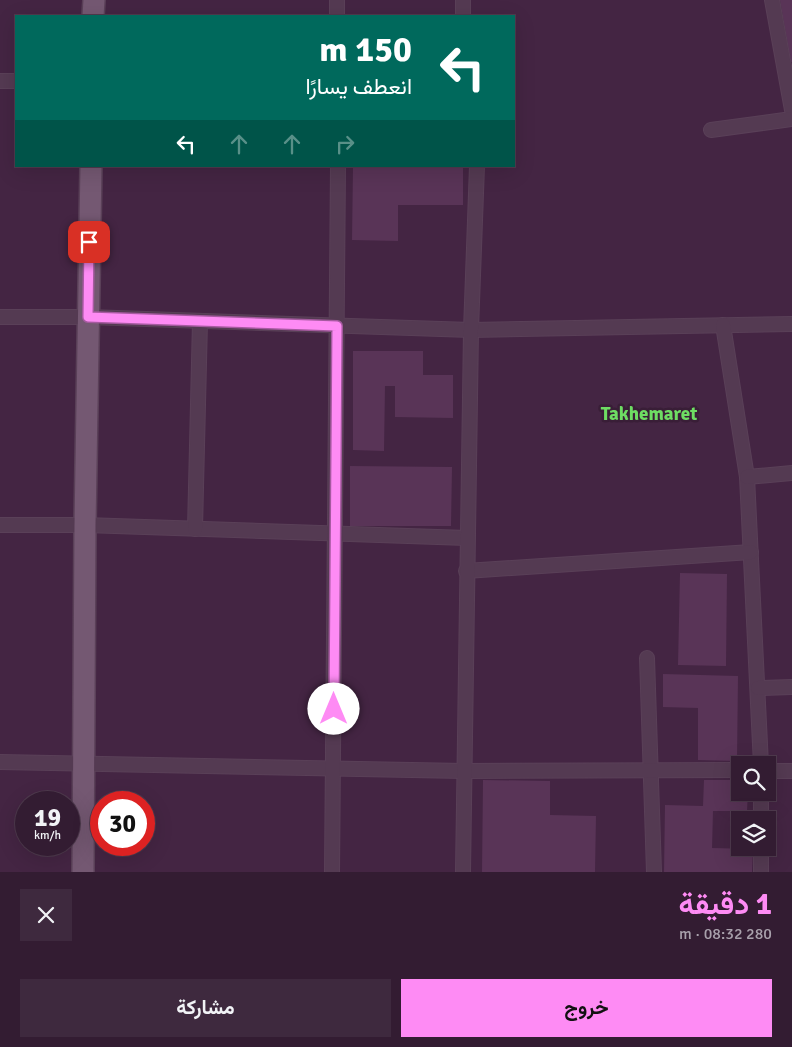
<!DOCTYPE html>
<html lang="ar">
<meta charset="utf-8">
<style>
:root{--surface:#331c32;--page:#3e293e;--text:#f1f3f6;--muted:#a9a1ac;--line:#4e3a4d;--accent:#fe8bf4}
body{margin:0;font-family:Signika,Vazirmatn,sans-serif;background:var(--page);color:var(--text);direction:rtl;height:100vh;display:flex;flex-direction:column;font-size:19px;white-space:nowrap}
*{box-sizing:border-box;margin:0}
p{font-size:16px;color:var(--muted)}
.icon{flex:none;width:28px;height:28px;fill:none;stroke:currentColor;stroke-width:2;stroke-linecap:round;stroke-linejoin:round}
.map{position:relative;height:872px;overflow:hidden;direction:ltr}
.side{display:flex;flex-direction:column;background:var(--surface);flex:1}
.side>*{flex:none}
.guide{position:absolute;left:15px;top:15px;width:500px;height:152px;border-radius:0px;box-shadow:0 5px 20px #0002,0 0 0 1px var(--line);direction:rtl;background:#00695c;color:#fff;overflow:hidden}
.controls{position:absolute;left:731px;top:756px;display:grid;gap:10px}
.controls a{display:grid;place-items:center;width:45px;height:45px;border-radius:0px;background:var(--surface);box-shadow:0 5px 20px #0002,0 0 0 1px var(--line);font-size:25px}
.speed{position:absolute;left:15px;top:791px;display:flex;gap:10px;font-size:25px;font-weight:700;text-align:center}
.speed>*{display:grid;place-content:center;width:65px;height:65px;border-radius:50%;background:var(--surface);box-shadow:0 5px 20px #0002,0 0 0 1px var(--line);line-height:1}
.speed small{font-size:12px;font-weight:400}
.speed .limit{border:8px solid #d22;background:#fff;color:#111}
.pin{position:absolute;display:grid;place-items:center;width:42px;height:42px;color:#fff;margin:-21px;border-radius:10px;box-shadow:0 2px 8px #0006}
.me{position:absolute;width:55px;margin:-28px;rotate:0deg;stroke-linejoin:round;filter:drop-shadow(0 0 4px #0008)}
.turn{display:flex;align-items:center;gap:18px;height:105px;padding:0 20px;font-size:22px}
.turn .icon{width:65px;height:65px;stroke-width:2.5}
.turn b{display:block;font-size:35px;line-height:42px}
.lanes{display:flex;align-items:center;height:48px;padding:0 20px;background:#0003;justify-content:center;gap:25px;direction:ltr}
.lanes .off{opacity:.35}
.round{display:grid;place-items:center;flex:none;width:52px;height:52px;border-radius:0px;background:var(--page)}
.headline{display:flex;align-items:center;justify-content:space-between;height:85px;padding:0 20px}
h1{font-size:30px;font-weight:700;line-height:38px;color:var(--accent)}
.cta{display:flex;gap:10px;margin-top:auto;padding:10px 20px}
.cta a{flex:1;height:58px;border-radius:0px;background:var(--accent);color:#111;font-size:20px;font-weight:700;line-height:58px;text-align:center}
.cta a+a{background:var(--page);color:var(--text)}
.map>svg:first-child{display:block}
.building{fill:#593457}
.lines{fill:none;stroke-linecap:round;stroke-linejoin:round}
.minor-casing{stroke:#5a4058;stroke-width:16}
.primary-casing{stroke:#5a4058;stroke-width:24}
.minor{stroke:#543a52;stroke-width:14}
.primary{stroke:#745872;stroke-width:21}
.route-casing{stroke:#a55a9f;stroke-width:12}
.route{stroke:#fe8bf4;stroke-width:9}
.labels{text-anchor:middle;stroke-width:5;stroke-linejoin:round;paint-order:stroke}
.district-label{font-size:19px;font-weight:bold;fill:#6edd63;stroke:#391e37}
</style>
<div class="map">
<svg width="792" height="872" viewBox="0 0 792 872">
<rect width="100%" height="100%" fill="#442543"/>
<g class="building">
<path d="M780,0H792V62H791Z"/>
<path d="M353,166H463V205H398V241L352,240Z"/>
<path d="M353,351H423V375H453V418L395,417V386H385L384,451L353,450Z"/>
<path d="M350,466L452,467L451,526H350Z"/>
<path d="M680,573L727,574L726,666L678,665Z"/>
<path d="M663,674L738,676L737,761L698,760V708L663,707Z"/>
<path d="M483,780L550,781V815L596,816L595,872H482Z"/>
<path d="M704,780H740V792H748L747,811H713L712,848L753,849L752,872H664L665,805L703,806Z"/>
</g>
<g class="lines">
<defs>
<g id="minor">
<path d="M772,0L792,110"/>
<path d="M337,16V0"/>
<path d="M463,16V0"/>
<path d="M0,81H16"/>
<path d="M711,130L792,119"/>
<path d="M0,317H88L471,330L792,324"/>
<path d="M723,325L747,477L761,765"/>
<path d="M747,477L792,473"/>
<path d="M0,525H85L467,538"/>
<path d="M195,529L200,321"/>
<path d="M466,571L751,552"/>
<path d="M647,658L654,872"/>
<path d="M758,688L792,687"/>
<path d="M0,762L464,771L740,770"/>
<path d="M768,771H792"/>
<path d="M761,792V820"/>
<path d="M761,848V872"/>
<path d="M332,872L338,166"/>
<path d="M463,872L471,330L477,166"/>
</g>
<g id="primary">
<path d="M93,16L94,0"/>
<path d="M83,872L85,525L91,166"/>
</g>
</defs>
<use href="#minor" class="minor-casing"/>
<use href="#primary" class="primary-casing"/>
<use href="#minor" class="minor"/>
<use href="#primary" class="primary"/>
</g>
<g class="lines">
<defs>
<path id="route" d="M89,242L88,317L337,326L334,709"/>
</defs>
<use href="#route" class="route-casing"/>
<use href="#route" class="route"/>
</g>
<g class="labels">
<g class="district-label">
<text x="649" y="420">Takhemaret</text>
</g>
</g>
</svg>
<div class="controls">
<a><svg class="icon" aria-label="search" viewBox="0 0 24 24"><circle cx="10" cy="10" r="6"/><path d="M15 15l6 6"/></svg></a>
<a><svg class="icon" aria-label="layers" viewBox="0 0 24 24"><path d="M12 4l9 5-9 5-9-5zM3 14l9 5 9-5"/></svg></a>
</div>
<div class="speed"><div>19<small>km/h</small></div><div class="limit">30</div></div>
<div class="pin" style="left:89px;top:242px;background:#d93025"><svg class="icon" aria-label="arrive" viewBox="0 0 24 24"><path d="M6 21V4h12l-3 4 3 4H6"/></svg></div>
<svg class="me" style="left:334px;top:709px" viewBox="-20 -20 40 40"><circle r="19" fill="#fff"/><path d="M0-13L10 11 0 6-10 11z" fill="#fe8bf4"/></svg>
<div class="guide">
<div class="turn"><svg class="icon" aria-label="left" viewBox="0 0 24 24"><path d="M17 20v-9H6M10 6l-5 5 5 5"/></svg><div><b>150 m</b>انعطف يسارًا</div></div>
<div class="lanes"><svg class="icon" aria-label="left" viewBox="0 0 24 24"><path d="M17 20v-9H6M10 6l-5 5 5 5"/></svg><svg class="icon off" aria-label="ahead" viewBox="0 0 24 24"><path d="M12 20V5M6 11l6-6 6 6"/></svg><svg class="icon off" aria-label="ahead" viewBox="0 0 24 24"><path d="M12 20V5M6 11l6-6 6 6"/></svg><svg class="icon off" aria-label="right" viewBox="0 0 24 24"><path d="M7 20v-9h11M14 6l5 5-5 5"/></svg></div>
</div>
</div>
<section class="side">
<div class="headline"><div><h1>1 دقيقة</h1><p>280 m · 08:32</p></div><a class="round"><svg class="icon" aria-label="close" viewBox="0 0 24 24"><path d="M6 6l12 12M18 6L6 18"/></svg></a></div>
<div class="cta"><a>خروج</a><a>مشاركة</a></div>
</section>
